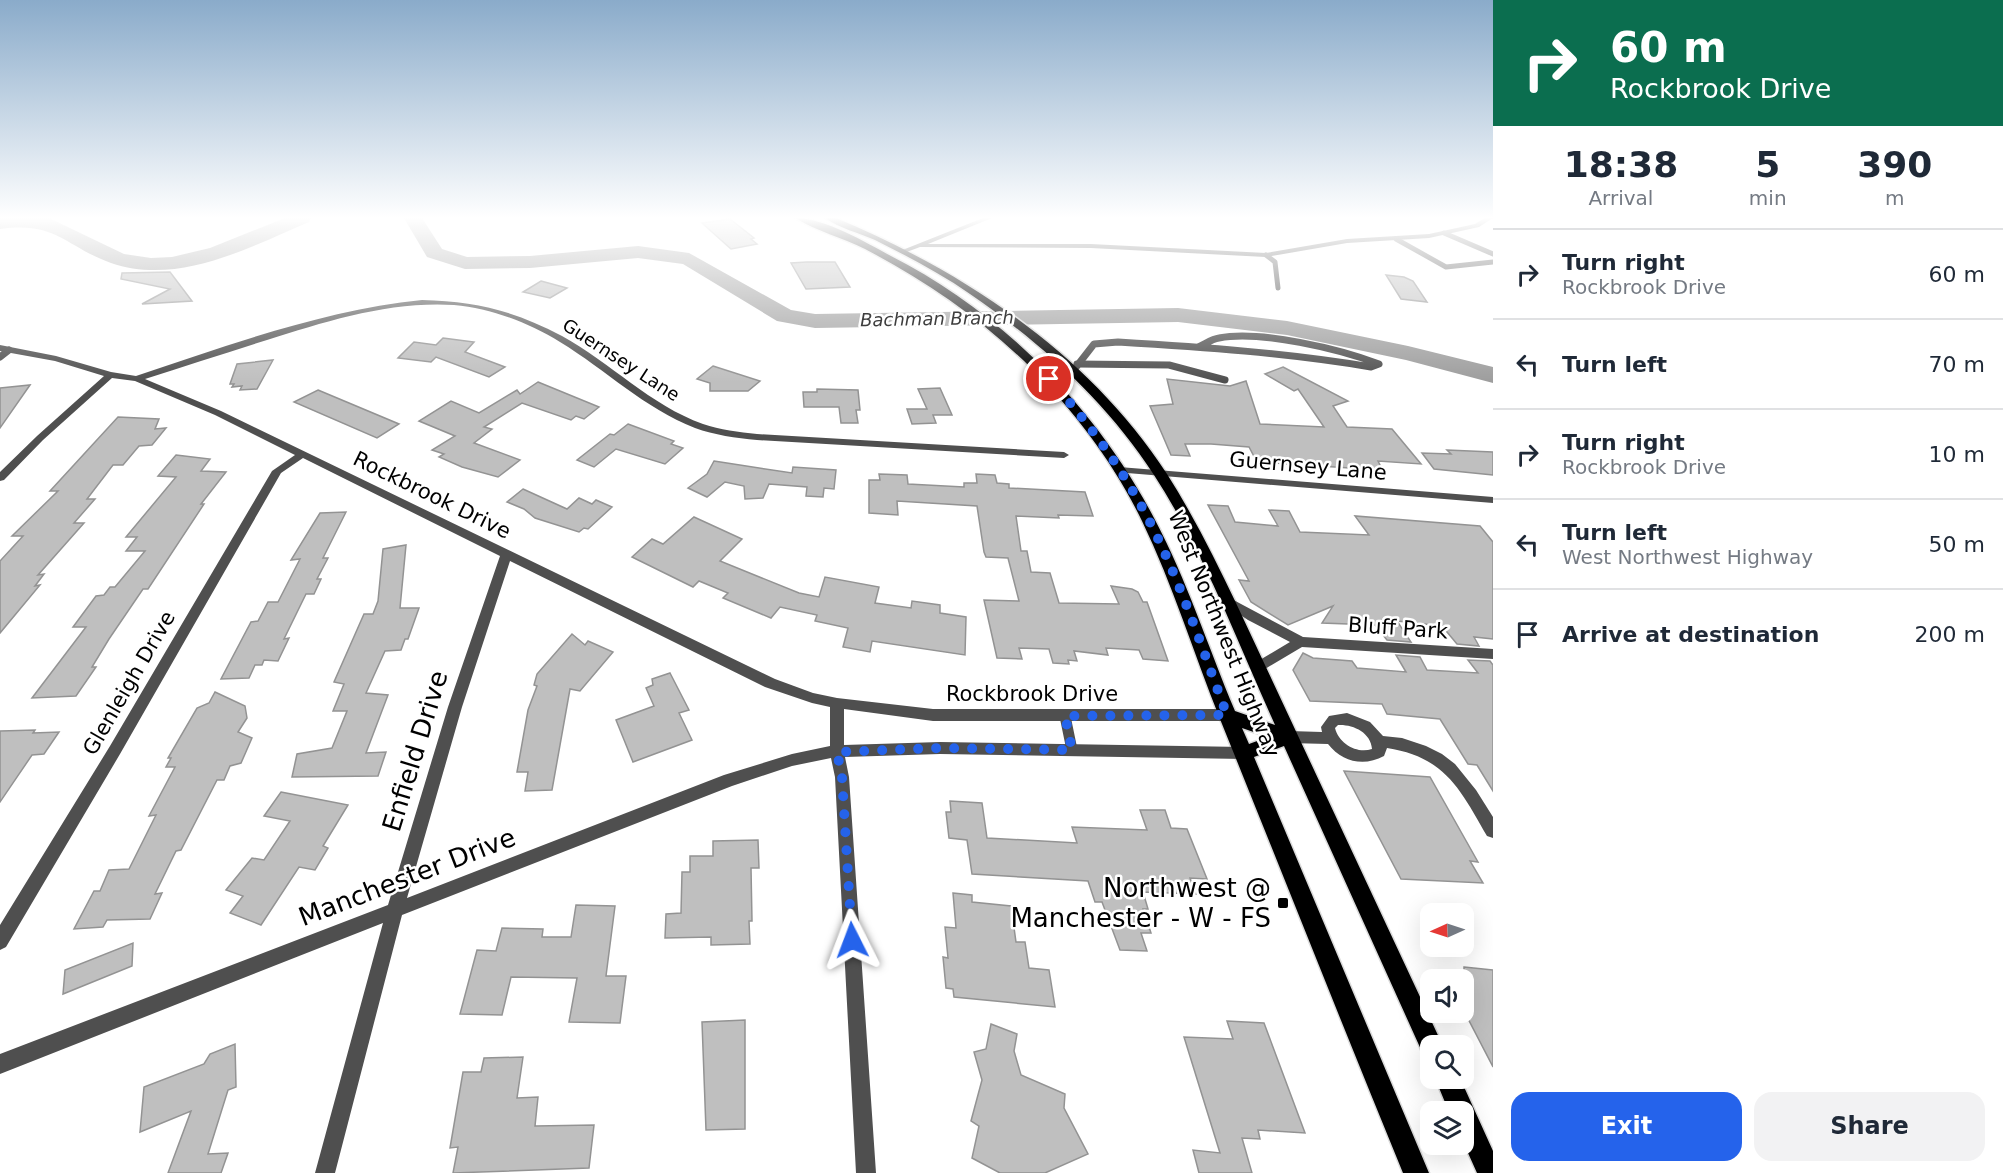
<!DOCTYPE html>
<style>
:root{--surface:#fff;--page:#f2f2f3;--text:#1f2937;--muted:#747a83;--line:#e0e1e3;--accent:#2563eb}
body{margin:0;font-family:"DejaVu Sans",sans-serif;background:var(--page);color:var(--text);height:100vh;display:flex;flex-direction:column;font-size:22px;white-space:nowrap}
*{box-sizing:border-box;margin:0}
p{font-size:20px;color:var(--muted)}
.icon{flex:none;width:33px;height:33px;fill:none;stroke:currentColor;stroke-width:2;stroke-linecap:round;stroke-linejoin:round}
.map{position:relative;flex:1;overflow:hidden}
.sheet{display:flex;flex-direction:column;background:var(--surface);width:510px}
.sheet>*{flex:none}
.guide{background:#0b6e4f;color:#fff;overflow:hidden}
.needle{width:39px;rotate:267deg}
.controls{position:absolute;left:1420px;top:903px;display:grid;gap:12px}
.controls a{display:grid;place-items:center;width:54px;height:54px;border-radius:12px;background:var(--surface);box-shadow:0 6px 24px #0002;font-size:30px}
.pin{position:absolute;display:grid;place-items:center;width:51px;height:51px;color:#fff;margin:-26px;border:3px solid #fff;border-radius:50%;box-shadow:0 2px 6px #0007}
.me{position:absolute;width:66px;margin:-33px;rotate:357deg;stroke-linejoin:round;filter:drop-shadow(0 0 4px #0008)}
.turn{display:flex;align-items:center;gap:21px;height:126px;padding:0 18px;font-size:27px}
.turn .icon{width:78px;height:78px;stroke-width:2.5}
.turn b{display:block;font-size:42px;line-height:51px}
.eta{display:flex;justify-content:space-evenly;align-items:center;height:102px;text-align:center}
.eta b{font-size:36px;font-weight:800;line-height:42px}
.primary-button{display:flex;gap:12px;margin-top:auto;padding:12px 18px}
.primary-button a{flex:1;height:69px;border-radius:18px;background:var(--accent);color:#fff;font-size:24px;font-weight:800;line-height:69px;text-align:center}
.primary-button a+a{background:var(--page);color:var(--text)}
ul{padding:0;list-style:none}
li{display:flex;align-items:center;gap:18px;height:90px;padding:0 18px;border-top:2px solid var(--line)}
li div{flex:1}
li b{display:block;font-size:22px}
li em{font-style:normal}
main{display:flex;flex:1;min-height:0}
.map>svg:first-child{display:block}
.lines{fill:none;stroke-linecap:round;stroke-linejoin:round}
.river{fill:#9d9d9d;fill-rule:evenodd}
.building{fill:#bfbfbf;stroke:#939393;stroke-width:1.5}
.primary-casing{stroke:#dbdbdb;stroke-width:3}
.lane-far2{stroke:#4f4f4f;stroke-width:5}
.lane-far1{stroke:#4f4f4f;stroke-width:7}
.lane{stroke:#4f4f4f;stroke-width:11}
.street{fill:#4f4f4f;fill-rule:evenodd}
.primary{fill:#000;fill-rule:evenodd}
.route{stroke:#2563eb;stroke-width:10;stroke-dasharray:0 18}
.poi-dot{fill:#000;stroke:#fff;stroke-width:2}
.labels{text-anchor:middle;stroke-width:5;stroke-linejoin:round;paint-order:stroke}
.far-water-label{font-size:18px;font-style:italic;fill:#3e3e3e;stroke:#fff}
.far-street-label{font-size:18px;fill:#000;stroke:#fff}
.street-label{font-size:21px;fill:#000;stroke:#fff}
.near-street-label{font-size:26px;fill:#000;stroke:#fff}
.near-poi-label{font-size:26px;fill:#000;stroke:#fff;text-anchor:end}
</style>
<main>
<div class="map">
<svg width="1493" height="1173" viewBox="0 0 1493 1173">
<rect width="100%" height="100%" fill="#fff"/>
<g class="lines">
<g class="river">
<path d="M0,218H49L124,254L151,258L172,257L210,248L285,218H311L309,222C248,248 178,286 111,263C64,246 57,221 0,229Z"/>
<path d="M404,218H422L442,249L467,257L530,256L638,246L689,253L791,310L815,314L1178,308L1287,321L1408,346L1493,367V383L1406,360L1287,335L1178,322L815,328L777,321L683,264L638,258L530,268L465,269L427,257Z"/>
</g>
</g>
<g class="building">
<path d="M730,219L754,238L751,239L757,244L731,249L702,223Z"/>
<path d="M807,262H835L850,287L806,289L791,263Z"/>
<path d="M170,272L192,301L142,304L170,289L121,279L122,273Z"/>
<path d="M1386,275L1404,277L1413,281L1427,302L1401,299Z"/>
<path d="M541,281L567,288L550,298L523,292Z"/>
<path d="M443,338L474,342L465,352L505,367L489,377L436,357L431,362L398,358L414,342L436,345Z"/>
<path d="M273,360L257,389L240,390L242,386L232,387L234,384H230L237,364Z"/>
<path d="M713,366L760,381L748,391H710V383L697,379Z"/>
<path d="M1283,367L1348,401L1333,406L1347,427L1392,429L1421,464L1378,461L1382,469L1380,470L1257,462L1249,447L1211,444H1185L1190,456L1171,455L1150,406L1173,404L1167,379L1230,386L1246,381L1260,424L1324,427L1298,389L1294,391L1265,374Z"/>
<path d="M538,382L599,407L584,419L576,416L571,420L522,403L484,427L492,429L474,443L520,460L498,477L462,467L439,457L444,454L432,450L455,436L419,421L451,401L479,413L517,390L520,394Z"/>
<path d="M30,385L0,428V388Z"/>
<path d="M940,388L952,415H933L936,423L912,424L907,409H927L918,389Z"/>
<path d="M817,389L858,390L860,410H856L858,423H841L839,407H804L803,392H817Z"/>
<path d="M318,390L399,424L377,438L294,402Z"/>
<path d="M118,417L159,419L155,429L166,428L152,445L139,446L123,465H113L87,499H95L74,523H84L38,575L44,574L35,586L40,585L0,633V561L23,536H12L58,491H50Z"/>
<path d="M628,424L674,441L671,444L683,448L665,464L616,449L594,467L577,460L610,434L614,435Z"/>
<path d="M1447,450L1493,452V475L1434,469L1422,453L1451,454Z"/>
<path d="M176,455L210,459L201,471L226,472L201,504H204L148,589H143L109,639L92,667H96L76,696L32,698L86,627H73L96,596L104,595L110,587H115L145,551H126L137,537H126L176,477L158,476Z"/>
<path d="M714,461L792,473L793,467L836,470L834,489L824,488L823,497L806,496L807,487L769,484L763,498L745,499L744,486L725,482L707,497L688,488L707,474Z"/>
<path d="M879,474L907,475L908,484L964,487V483H977L976,474L995,475L997,483L1009,484V488L1085,492L1093,516L1058,515L1059,518L1016,516L1021,551H1027L1031,572L1050,573L1059,603L1119,604L1111,586L1132,589L1138,592L1143,602H1147L1168,661L1143,659L1139,650L1106,648L1108,655L1074,651L1077,661L1068,660L1069,664L1053,663L1049,649L1019,648L1022,659L997,658L984,600L1019,601L1008,558L986,557L984,552L977,506L897,501L898,515L869,513V480H880Z"/>
<path d="M523,489L567,509L579,498L592,504L596,500L612,507L588,529L584,528L579,532L535,518L524,509L507,502Z"/>
<path d="M1208,505L1228,506L1235,522L1278,526L1269,510L1289,511L1300,532L1369,535L1355,516L1480,526L1493,542V639L1474,637L1479,646L1457,644L1442,626L1397,621L1411,642L1387,640L1375,625L1322,623L1333,606L1288,625L1251,602L1239,580L1249,581Z"/>
<path d="M346,512L323,558H328L317,579H321L314,594H306L284,639L289,638L278,661L264,660L262,665H255L249,678L221,679L251,622L258,621L268,602H278L300,559L291,560L320,513Z"/>
<path d="M694,517L742,539L720,561L799,593L819,597L825,577L879,587L875,603L911,608L912,601L940,605V613L966,617L965,655L872,641L870,652L843,647L848,628L815,621L817,615L780,607L771,618L723,598L728,593L699,581L693,587L632,557L652,539L663,544Z"/>
<path d="M406,545L400,608H419L408,639H405L401,650L385,651L366,693L388,695L366,753L386,752L378,776L292,777L297,754L332,748L347,711H333L344,684L334,682L364,614H373L378,601L383,549Z"/>
<path d="M572,634L585,645L588,641L613,652L580,691L570,689L552,790L525,791L528,772H517L528,710L537,686L534,685L537,674Z"/>
<path d="M1303,653L1313,658L1352,661L1357,668L1406,672L1396,655L1420,657L1427,670L1478,673L1468,660L1490,661L1493,665V791L1477,765L1468,764L1440,719L1387,714L1382,704L1310,701L1293,670Z"/>
<path d="M670,673L689,710L679,713L692,740L633,762L616,720L654,706L646,688L653,685L652,679Z"/>
<path d="M215,692L245,706L247,718L238,732L252,738L241,763L230,766L224,780H217L181,850L176,851L155,894L162,893L150,919L107,920L103,927L74,929L94,891H100L109,870L129,869L156,815L149,816L175,767H166L171,758H168L197,708L209,703Z"/>
<path d="M35,730L33,733L59,732L44,754L32,755L0,802V731Z"/>
<path d="M1344,771L1430,777L1478,862L1470,861L1483,883L1401,879Z"/>
<path d="M281,792L348,805L323,846L328,848L315,870L299,867L261,925L230,913L243,896L226,890L252,858L264,860L290,821L264,816Z"/>
<path d="M950,801L982,803L987,838L1077,843L1072,827L1147,830L1140,810H1165L1171,828L1187,829L1207,879L1190,878L1196,894L1143,892L1148,909H1143L1151,933H1141L1147,951L1120,950L1102,902H1095L1088,881L972,874L967,840L949,838L946,812H951Z"/>
<path d="M758,840L759,868H751L752,921H749L750,944L711,945V937L665,938L666,914L681,913L682,872H690V856H713V841Z"/>
<path d="M953,893L972,895V902L1011,906L1016,942H1025L1029,968L1049,970L1055,1007L954,997L953,989L946,988L943,957L948,958L945,927L956,928Z"/>
<path d="M576,905L615,906L606,976H626L620,1023L569,1022L577,978L511,977L502,1015L460,1014L477,950L496,951L502,928L543,929L542,937H571Z"/>
<path d="M133,943L132,966L63,994L65,970Z"/>
<path d="M1464,967L1493,970V1067L1464,1011Z"/>
<path d="M745,1020V1129L706,1130L702,1022Z"/>
<path d="M1227,1021L1264,1023L1305,1133L1258,1130L1260,1139L1242,1138L1252,1173H1199L1193,1150L1220,1153L1184,1037L1233,1039Z"/>
<path d="M991,1024L1017,1034L1014,1051L1021,1075L1065,1094L1064,1108L1088,1154L1045,1173H1000L972,1158L979,1126L971,1121L982,1080L974,1052L986,1049Z"/>
<path d="M235,1044L236,1087L228,1090L208,1154L228,1153L221,1173H168L191,1111L140,1132L144,1087L204,1064L210,1054Z"/>
<path d="M523,1057L517,1098L538,1097L535,1126L594,1125L589,1168L453,1173L458,1147L450,1148L463,1072H481L484,1058Z"/>
</g>
<g class="lines">
<defs>
<g id="primary">
<path d="M795,218C825,218 865,242 891,256C1002,312 1097,409 1154,518C1187,580 1208,647 1235,711L1275,725C1237,641 1204,552 1154,475C1106,401 1041,343 970,294C940,273 907,256 875,240C859,233 839,228 825,218H836C967,273 1089,354 1167,474C1193,515 1215,559 1236,603L1443,1046H1431V1058L1423,1054L1284,746L1254,757L1429,1173H1403C1341,1022 1281,870 1220,719C1194,654 1173,585 1142,521C1115,465 1076,413 1032,369C983,320 926,281 865,249C843,238 816,231 795,218ZM1242,728L1268,737L1249,744Z"/>
<path d="M1435,1078H1460L1493,1151V1173H1477L1464,1144V1112H1449Z"/>
</g>
</defs>
<use href="#primary" class="primary-casing"/>
<g class="lane-far2">
<path d="M1444,233L1493,254"/>
<path d="M1396,239L1446,267L1493,262"/>
<path d="M1266,255L1275,262L1278,288"/>
</g>
<g class="lane-far1">
<path d="M0,357L9,350"/>
<path d="M1077,364L1169,365L1225,380"/>
<path d="M1073,371L1094,344L1118,342C1203,347 1287,353 1371,367L1379,364C1340,349 1260,330 1219,338C1212,339 1205,344 1198,347"/>
</g>
<path class="lane" d="M1065,716L1072,750"/>
<g class="street">
<path d="M983,218H992L928,244H1091L1266,253L1347,239L1429,234L1475,224L1485,218H1493L1479,227L1429,238L1347,243L1266,257L1091,248L920,247L904,253L900,251Z"/>
<path d="M422,300C475,301 515,311 562,336C611,363 650,405 703,424C720,430 739,432 757,434L1064,452L1069,455L1064,458L757,440C736,438 714,435 695,428C644,408 606,370 560,342C529,323 491,308 454,305C390,301 327,321 267,340C226,353 185,366 145,379L221,411L775,679L813,693L837,698L933,709H1227L1232,711L1234,715L1232,719L1227,721H933L844,709V745L940,742L1244,747L1249,749L1251,753L1249,757L1244,759L940,754L845,757L849,777L876,1173H856L835,777L831,758L792,766L732,786L402,915L335,1173H315L383,923L0,1074V1054L388,905L448,707L500,556L303,458L281,473L120,754L6,947L0,950V925L110,746L272,471L295,455L215,415L135,381L112,378L43,440L4,480L0,481V472L37,436L104,376L55,361L0,351V345L56,356L111,372L136,376C229,345 324,310 422,300ZM510,561L765,687L812,703L830,707V746L792,754L724,775L407,898L462,707Z"/>
<path d="M1119,467L1493,497V503L1115,472L1114,470Z"/>
<path d="M1226,596L1303,637L1493,649V659L1302,647L1258,673L1253,672L1251,668L1253,664L1290,642L1248,620L1222,603L1220,600Z"/>
<path d="M1347,713L1370,722L1383,736L1402,738L1426,746L1442,754L1455,764L1476,790L1493,817V838L1487,836C1460,789 1445,757 1387,748L1384,756C1364,767 1342,762 1328,744L1289,743L1284,741L1282,737L1284,733L1289,731L1322,732L1321,727L1329,716ZM1338,725C1352,724 1371,732 1372,749C1357,754 1339,744 1335,728Z"/>
</g>
<use href="#primary" class="primary"/>
</g>
<linearGradient id="sky" x2="0" y2="1"><stop stop-color="#8aabca"/><stop offset="0.57" stop-color="#fff"/><stop offset="1" stop-color="#fff" stop-opacity="0"/></linearGradient>
<rect width="1493" height="382" fill="url(#sky)"/>
<g class="lines">
<path class="route" d="M852,940L842,777L837,752L940,748L1072,750L1065,716L1227,715C1200,643 1176,567 1138,500C1113,456 1083,416 1049,379"/>
</g>
<rect class="poi-dot" x="1277" y="897" width="12" height="12" rx="3"/>
<g class="labels">
<g class="far-water-label">
<text transform="translate(937 319) rotate(-1)" y="6">Bachman Branch</text>
</g>
<g class="far-street-label">
<text transform="translate(621 360) rotate(33)" y="6">Guernsey Lane</text>
</g>
<g class="street-label">
<text transform="translate(1308 466) rotate(5)" y="7">Guernsey Lane</text>
<text transform="translate(432 495) rotate(26)" y="7">Rockbrook Drive</text>
<text transform="translate(1398 628) rotate(4)" y="7">Bluff Park</text>
<text transform="translate(1224 634) rotate(68)" y="7">West Northwest Highway</text>
<text transform="translate(129 683) rotate(-60)" y="7">Glenleigh Drive</text>
<text x="1032" y="701">Rockbrook Drive</text>
</g>
<g class="near-street-label">
<text transform="translate(415 751) rotate(-73)" y="9">Enfield Drive</text>
<text transform="translate(407 877) rotate(-21)" y="9">Manchester Drive</text>
</g>
<g class="near-poi-label">
<text x="1271" y="897">Northwest @<tspan x="1271" dy="30">Manchester - W - FS</tspan></text>
</g>
</g>
</svg>
<div class="controls">
<a><svg class="needle" viewBox="-14 -14 28 28"><path d="M0-13l5 13h-10z" fill="#e53935"/><path d="M0 13l5-13h-10z" fill="#747a83"/></svg></a>
<a><svg class="icon" aria-label="sound" viewBox="0 0 24 24"><path d="M4 9h4l5-4v14l-5-4H4zM17 9q2 3 0 6"/></svg></a>
<a><svg class="icon" aria-label="search" viewBox="0 0 24 24"><circle cx="10" cy="10" r="6"/><path d="M15 15l6 6"/></svg></a>
<a><svg class="icon" aria-label="layers" viewBox="0 0 24 24"><path d="M12 4l9 5-9 5-9-5zM3 14l9 5 9-5"/></svg></a>
</div>
<div class="pin" style="left:1049px;top:379px;background:#d93025"><svg class="icon" aria-label="arrive" viewBox="0 0 24 24"><path d="M6 21V4h12l-3 4 3 4H6"/></svg></div>
<svg class="me" style="left:852px;top:940px" viewBox="-20 -20 40 40"><path d="M0-17L14 15 0 8-14 15z" fill="#2563eb" stroke="#fff" stroke-width="4"/></svg>
</div>
<section class="sheet">
<div class="guide">
<div class="turn"><svg class="icon" aria-label="right" viewBox="0 0 24 24"><path d="M7 20v-9h11M14 6l5 5-5 5"/></svg><div><b>60 m</b>Rockbrook Drive</div></div>
</div>
<div class="eta">
<div><b>18:38</b><p>Arrival</p></div>
<div><b>5</b><p>min</p></div>
<div><b>390</b><p>m</p></div>
</div>
<ul>
<li><svg class="icon" aria-label="right" viewBox="0 0 24 24"><path d="M7 20v-9h11M14 6l5 5-5 5"/></svg><div><b>Turn right</b><p>Rockbrook Drive</p></div><em>60 m</em></li>
<li><svg class="icon" aria-label="left" viewBox="0 0 24 24"><path d="M17 20v-9H6M10 6l-5 5 5 5"/></svg><div><b>Turn left</b></div><em>70 m</em></li>
<li><svg class="icon" aria-label="right" viewBox="0 0 24 24"><path d="M7 20v-9h11M14 6l5 5-5 5"/></svg><div><b>Turn right</b><p>Rockbrook Drive</p></div><em>10 m</em></li>
<li><svg class="icon" aria-label="left" viewBox="0 0 24 24"><path d="M17 20v-9H6M10 6l-5 5 5 5"/></svg><div><b>Turn left</b><p>West Northwest Highway</p></div><em>50 m</em></li>
<li><svg class="icon" aria-label="arrive" viewBox="0 0 24 24"><path d="M6 21V4h12l-3 4 3 4H6"/></svg><div><b>Arrive at destination</b></div><em>200 m</em></li>
</ul>
<div class="primary-button"><a>Exit</a><a>Share</a></div>
</section>
</main>
